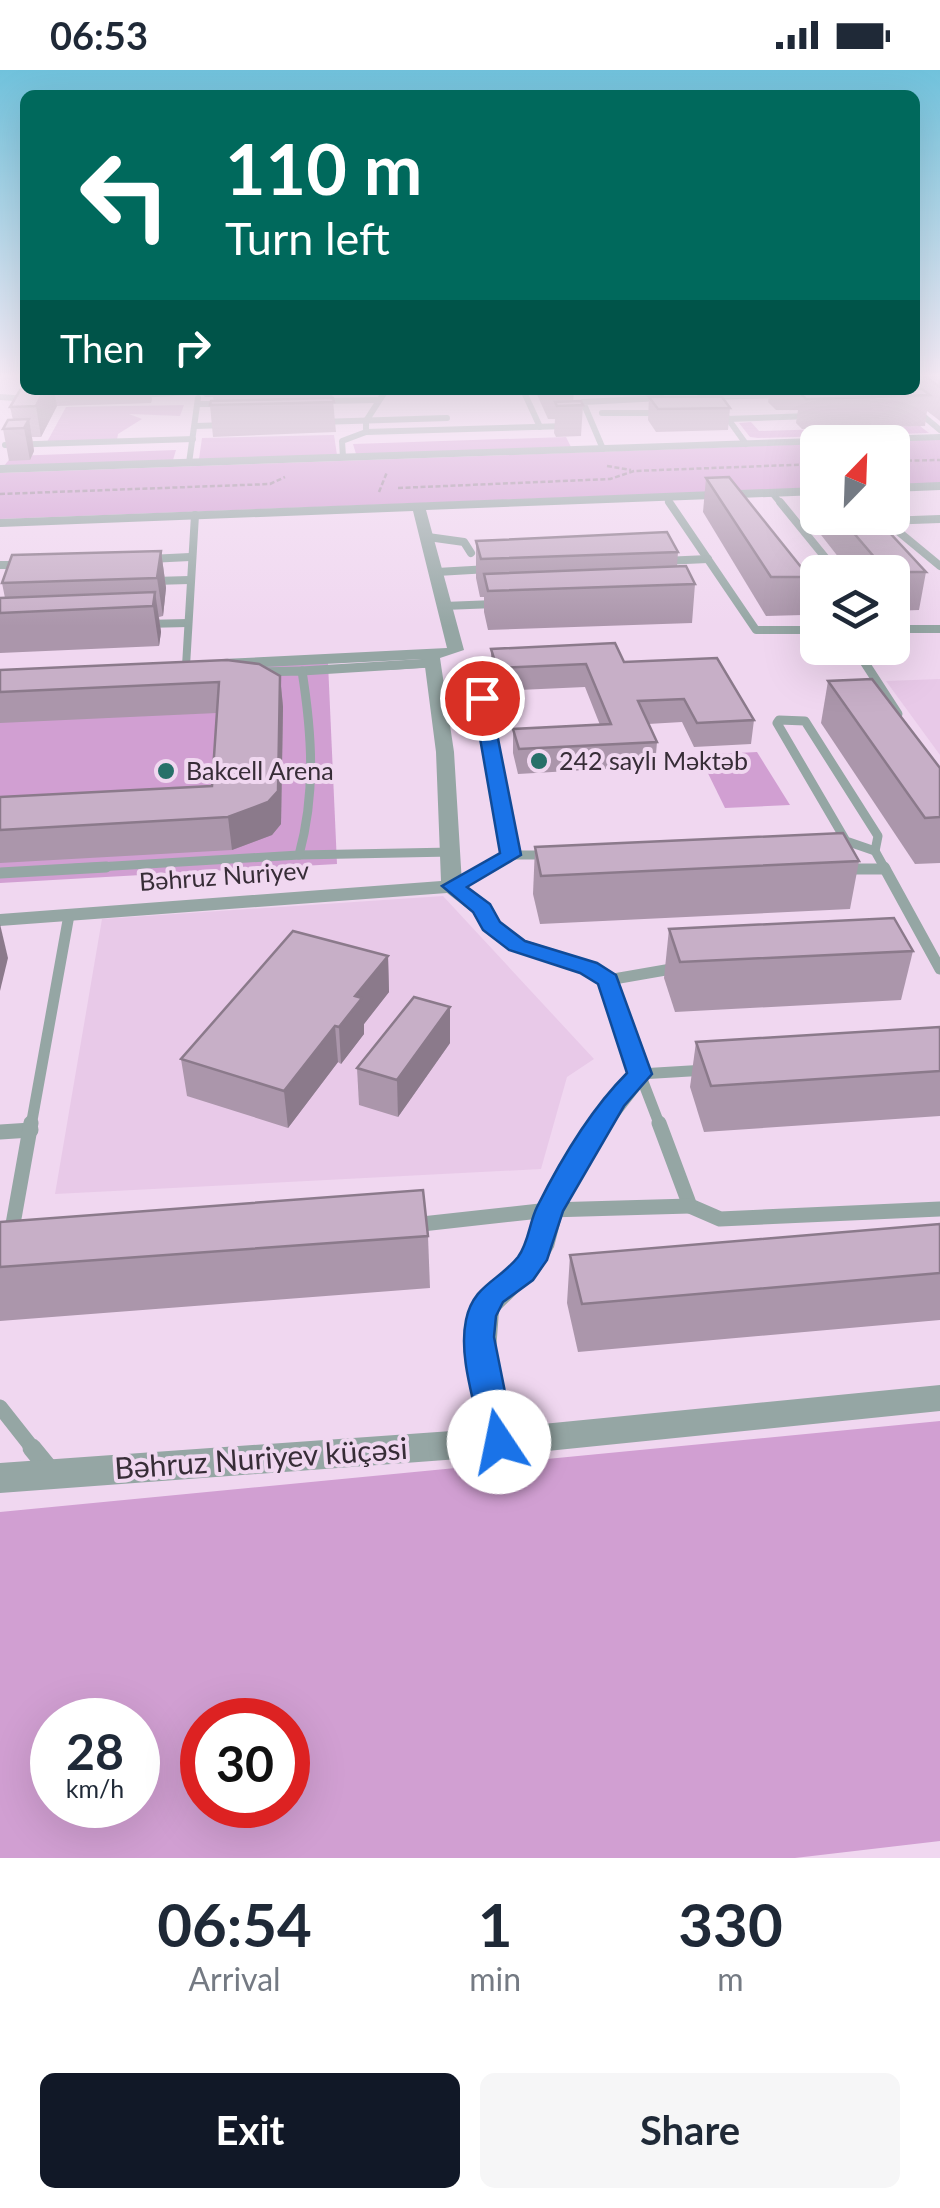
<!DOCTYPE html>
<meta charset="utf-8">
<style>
:root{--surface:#fff;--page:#f6f6f7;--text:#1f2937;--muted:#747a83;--accent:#111827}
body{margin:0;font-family:Lato,sans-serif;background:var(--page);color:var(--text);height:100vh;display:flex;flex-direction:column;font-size:38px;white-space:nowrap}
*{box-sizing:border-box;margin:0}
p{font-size:32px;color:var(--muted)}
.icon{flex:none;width:55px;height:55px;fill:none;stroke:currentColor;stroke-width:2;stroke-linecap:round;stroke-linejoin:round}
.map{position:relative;height:1788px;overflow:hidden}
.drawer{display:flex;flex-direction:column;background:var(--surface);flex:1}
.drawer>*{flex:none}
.guide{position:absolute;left:20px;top:20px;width:900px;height:305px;border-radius:15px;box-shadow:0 10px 40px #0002;background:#00695c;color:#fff;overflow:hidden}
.needle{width:65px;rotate:23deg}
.controls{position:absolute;left:800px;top:355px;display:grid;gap:20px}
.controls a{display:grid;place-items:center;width:110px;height:110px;border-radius:15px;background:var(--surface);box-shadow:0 10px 40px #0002;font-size:50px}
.speed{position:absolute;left:30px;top:1628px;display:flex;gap:20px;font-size:50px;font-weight:700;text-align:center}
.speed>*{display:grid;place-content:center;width:130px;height:130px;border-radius:50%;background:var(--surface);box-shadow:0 10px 40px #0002;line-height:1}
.speed small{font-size:25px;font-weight:400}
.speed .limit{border:15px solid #d22;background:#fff;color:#111}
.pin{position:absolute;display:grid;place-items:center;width:85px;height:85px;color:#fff;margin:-42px;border:5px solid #fff;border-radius:50%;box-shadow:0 2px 10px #0007}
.me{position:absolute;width:110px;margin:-55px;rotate:349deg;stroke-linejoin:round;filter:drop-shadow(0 0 8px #0008)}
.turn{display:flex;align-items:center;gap:35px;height:210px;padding:0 40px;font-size:45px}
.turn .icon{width:130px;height:130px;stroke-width:2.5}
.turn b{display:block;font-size:70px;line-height:85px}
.then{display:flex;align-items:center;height:95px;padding:0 40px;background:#0003;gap:20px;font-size:38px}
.eta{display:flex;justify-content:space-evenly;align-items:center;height:170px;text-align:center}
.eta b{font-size:60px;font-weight:700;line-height:70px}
.action{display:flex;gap:20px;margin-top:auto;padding:20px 40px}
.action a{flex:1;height:115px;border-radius:15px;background:var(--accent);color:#fff;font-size:40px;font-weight:700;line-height:115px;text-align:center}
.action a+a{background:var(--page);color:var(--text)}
.status{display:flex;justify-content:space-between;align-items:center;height:70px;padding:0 50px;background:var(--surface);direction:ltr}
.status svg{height:28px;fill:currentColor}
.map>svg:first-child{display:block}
.built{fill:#e8c9e8}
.green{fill:#d19fd2;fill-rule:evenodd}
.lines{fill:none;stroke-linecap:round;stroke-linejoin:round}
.path{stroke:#998799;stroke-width:2.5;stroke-dasharray:5 2.5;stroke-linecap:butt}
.service-far5{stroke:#95a6a4;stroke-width:6}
.service-far4{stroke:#95a6a4;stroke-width:8}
.service-far3{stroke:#95a6a4;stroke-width:9}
.service-far2{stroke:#95a6a4;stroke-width:11}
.service-far1{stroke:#95a6a4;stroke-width:15}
.service{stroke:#95a6a4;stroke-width:19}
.minor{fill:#95a6a4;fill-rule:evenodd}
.wall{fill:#ab96ab}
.shaded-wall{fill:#8b7a8b}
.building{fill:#c7afc7;stroke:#8b7a8b;stroke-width:2.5}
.route{fill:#1a73e8;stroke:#114b97;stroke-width:2.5}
.poi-dot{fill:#277069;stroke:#f0d7f0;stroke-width:4}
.labels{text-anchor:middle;stroke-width:8;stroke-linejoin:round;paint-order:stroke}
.poi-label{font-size:25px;fill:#372d37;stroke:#f0d7f0;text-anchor:start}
.street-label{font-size:25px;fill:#372d37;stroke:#f0d7f0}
.near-street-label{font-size:30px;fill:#372d37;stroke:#f0d7f0}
</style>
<div class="status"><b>06:53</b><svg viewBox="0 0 49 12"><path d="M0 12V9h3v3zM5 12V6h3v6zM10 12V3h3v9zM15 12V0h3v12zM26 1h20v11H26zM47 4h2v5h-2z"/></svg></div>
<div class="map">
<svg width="940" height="1788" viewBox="0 0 940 1788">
<rect width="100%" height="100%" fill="#f0d7f0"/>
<g class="built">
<path d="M940,609V685L886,611Z"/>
<path d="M443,826L594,989L567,1007L541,1099L55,1124L102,849Z"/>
</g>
<g class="green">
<path d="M184,335L180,346L129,344L142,349L118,364L117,370L47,372L66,337Z"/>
<path d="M751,352L759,361L920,356L929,363L758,368L750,367L739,353Z"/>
<path d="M334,365L337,385L199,389L202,368Z"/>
<path d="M566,367L571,377L356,384L353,374Z"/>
<path d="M940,369V413L893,415L892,372H859Z"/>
<path d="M818,374L817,418L0,449V403Z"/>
<path d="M176,380L173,390L4,396L12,386Z"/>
<path d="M328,593L337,794L0,813V608Z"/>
<path d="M757,682L790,735L725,738L699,685Z"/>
<path d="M940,1351V1771L795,1788H0V1442ZM52,1650H138V1735H52ZM202,1650H288V1735H202Z"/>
</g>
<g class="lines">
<g class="path">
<path d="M892,391L940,390"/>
<path d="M607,396L631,400"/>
<path d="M398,418L610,409L634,401L818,394"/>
<path d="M379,422L387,402"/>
<path d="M0,424L270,414L285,407"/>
</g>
<g class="service-far5">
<path d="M523,320L540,357"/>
<path d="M892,320L940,360"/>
<path d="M137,325L191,322"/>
<path d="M0,327L27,329"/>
<path d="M700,327L782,325"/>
<path d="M323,331L376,330"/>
<path d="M199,334H224"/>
<path d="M602,343H660"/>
<path d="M726,346L746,374"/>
<path d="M727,349L808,346"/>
<path d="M320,352L447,348"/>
<path d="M195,356L226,355"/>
<path d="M366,362L566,356"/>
<path d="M5,375L193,369"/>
<path d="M603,379L583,332L662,328"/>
<path d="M343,387L342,371L366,362V351L386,320"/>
<path d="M189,393L198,328"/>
<path d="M772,423L782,435"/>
<path d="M666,427L671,435"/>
</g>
<g class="service-far4">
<path d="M669,432L756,560H818"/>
<path d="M780,432L837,502"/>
<path d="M882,448L940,496"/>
<path d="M885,451L940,449"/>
<path d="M428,467L464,472L471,483"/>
<path d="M149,489L190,487"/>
<path d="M663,491L708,489"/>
<path d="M0,495H21"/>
<path d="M437,502L489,499"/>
<path d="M798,504L818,528"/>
<path d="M154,511L189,510"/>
<path d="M444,536L495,534"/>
<path d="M144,554L188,553"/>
<path d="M892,559H940"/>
<path d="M855,578L867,596"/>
<path d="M186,596L195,445"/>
<path d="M389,596L434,593"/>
</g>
<g class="service-far3">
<path d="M865,593L898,644"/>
<path d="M302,601L430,593"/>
<path d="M482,629L511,785"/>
<path d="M779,650L805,651L878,766L875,781L846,771L777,653Z"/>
<path d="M875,781L885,799"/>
<path d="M299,785L452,782"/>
<path d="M64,799L299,785C316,723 312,664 302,601L258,602"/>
<path d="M484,799L511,785H546"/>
<path d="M842,799H885"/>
</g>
<g class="service-far2">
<path d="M884,797L940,899"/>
<path d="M842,799H885"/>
<path d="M0,803L106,797"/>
<path d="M452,816L489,797"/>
<path d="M608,910L677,898"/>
<path d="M31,1056L69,845"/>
<path d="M660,1056L640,1004L706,1000"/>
</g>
<g class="service-far1">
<path d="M659,1053L690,1136L720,1149L940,1139"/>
<path d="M0,1062L31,1060"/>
<path d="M413,1155L549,1140L690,1136"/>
<path d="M0,1167L13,1154L31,1053"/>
<path d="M0,1337L34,1380"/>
</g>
<path class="service" d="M32,1378L50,1400"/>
<g class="minor">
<path d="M940,364V370L0,403V395Z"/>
<path d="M940,412V420L892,422V414Z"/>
<path d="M818,417V425L426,440L464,580L440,588L454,682L462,814L490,834L500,852L525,870L597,893L616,905L652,1004L611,1057L582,1102L564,1138L554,1177L541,1200L499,1241L496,1281L512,1357L940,1315V1341L499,1386L0,1423V1393L480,1359C473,1325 460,1287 466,1252C472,1216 506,1209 523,1181C531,1168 530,1151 537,1137C559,1089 591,1042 627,1003L598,914L581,903L509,880L483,861L473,843L447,823L0,856V844L441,811L436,682L424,589L223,599L215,594L223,589L447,578L413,441L0,457V449Z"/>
</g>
</g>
<g class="wall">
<path d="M915,306H940V351L927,341L925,356L802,359L796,353L798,340H776L768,332L770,320H915Z"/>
<path d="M25,320H151L152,330L151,333L57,336L41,367H32L34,381L30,390L9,391L3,359L13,350L10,337Z"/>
<path d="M197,320H332L336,362L213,367L210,335L214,331L213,327H205Z"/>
<path d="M457,320H517L457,323Z"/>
<path d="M535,320H574L573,332L583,335L581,366L556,367L554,363L555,349H548Z"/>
<path d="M628,320H653V323H630Z"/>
<path d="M649,327L730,338L728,360L656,362L648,350Z"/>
<path d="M818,403V448H876L926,502L919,540L892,541V502H850L800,438L805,404Z"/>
<path d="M706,408L809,507L803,545L766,546L703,442Z"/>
<path d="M476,471L678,482L677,496L695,514L692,553L488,560L484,542V527H480L476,508Z"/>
<path d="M161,481L166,518L163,546L159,547L161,562L159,576L0,583V528H5L2,513Z"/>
<path d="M491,579L624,592L754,650L751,674L694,677L682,652L648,654L657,672L655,696L518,704L513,683V659L600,655L585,617L497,621L491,601Z"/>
<path d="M0,600L280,606L283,637L281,754L272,765L232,780L0,793V727L212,716L217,643L0,653Z"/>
<path d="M828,611L940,698V793L915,794L821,653Z"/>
<path d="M535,777L859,791L850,839L540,854L533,824Z"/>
<path d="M669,859L913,881L901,930L675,942L664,908Z"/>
<path d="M388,886L389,922L364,954V964L341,994L338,992L288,1058L187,1026L181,989Z"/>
<path d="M940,957V1046L704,1062L690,1017L696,972Z"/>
<path d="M450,973L398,1047L359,1035L357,998Z"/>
<path d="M0,1152L428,1166L430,1218L0,1251Z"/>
<path d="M940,1154V1250L578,1282L567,1233L570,1185Z"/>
</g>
<g class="shaded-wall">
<path d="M44,320H54L57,336L41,367L36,336Z"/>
<path d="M29,349L34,381L30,390L24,358Z"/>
<path d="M161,481L166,518L163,546L157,508Z"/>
<path d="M155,522L161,562L159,576L153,536Z"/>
<path d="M280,606L283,637L281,754L272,765L232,780L228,747Z"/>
<path d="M0,854L8,888L0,921Z"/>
<path d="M388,886L389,922L364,954V964L341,994L339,957L355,926Z"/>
<path d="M450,937V973L398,1047L397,1010Z"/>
<path d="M335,956L338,992L288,1058L284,1021Z"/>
</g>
<g class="building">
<path d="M925,306H940V317Z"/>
<path d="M25,312V320H44L36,336L10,337Z"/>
<path d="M915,319H922L930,325L806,329L800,323Z"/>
<path d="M649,327H722L730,338L658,339Z"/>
<path d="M333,328L334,332L210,335L211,331Z"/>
<path d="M581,331L583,335L557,336L555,332Z"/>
<path d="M29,349L24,358L3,359L8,350Z"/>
<path d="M818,403V419L805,404Z"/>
<path d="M729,407L809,507H771L706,408Z"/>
<path d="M841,448H876L926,502H887Z"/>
<path d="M667,462L678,482L481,489L476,471Z"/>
<path d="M161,481L157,508L2,513L12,485Z"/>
<path d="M686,496L695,514L488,521L484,504Z"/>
<path d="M155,522L153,536L0,543V528Z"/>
<path d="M615,573L624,592L717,588L754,650L697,653L684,629L638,631L657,672L519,679L513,659L611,654L586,594L497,598L491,579Z"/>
<path d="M227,590L259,594L280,606L278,721L268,732L228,747L0,760V727L212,716L219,612L0,622V600Z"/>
<path d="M872,609L940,698V747L925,748L828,611Z"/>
<path d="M843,763L859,791L541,806L535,777Z"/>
<path d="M894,848L913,881L680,892L669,859Z"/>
<path d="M293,861L388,886L355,926L362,928L339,957L335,956L284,1021L181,989Z"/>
<path d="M414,927L450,937L397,1010L357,998Z"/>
<path d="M940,957V1001L711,1016L696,972Z"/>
<path d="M423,1120L428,1166L0,1197V1152Z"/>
<path d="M940,1154V1203L582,1234L570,1185Z"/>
</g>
<linearGradient id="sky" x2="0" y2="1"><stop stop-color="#70c2dc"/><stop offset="0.55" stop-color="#f8edf8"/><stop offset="1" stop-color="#f8edf8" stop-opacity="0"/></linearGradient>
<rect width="940" height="556" fill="url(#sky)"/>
<path class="route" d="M482,623L490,628L521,785L467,817L490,834L500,852L525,871L597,893L616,905L652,1004L624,1036L563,1141L547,1190L533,1210L503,1232L496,1246L494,1267L515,1372L510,1382L499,1387L487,1382L482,1372C476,1335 458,1288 466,1250C473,1215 499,1211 518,1187C529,1172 529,1153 537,1137C560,1091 591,1039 627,1003L598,914L580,903L509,880L483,860L473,842L442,816L500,783L473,628Z"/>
<g class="poi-dot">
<circle cx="539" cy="691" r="10"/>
<circle cx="166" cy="701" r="10"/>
</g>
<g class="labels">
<g class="poi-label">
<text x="559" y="700">242 saylı Məktəb</text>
<text x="186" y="710">Bakcell Arena</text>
</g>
<g class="street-label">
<text transform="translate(224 806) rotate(-4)" y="9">Bəhruz Nuriyev</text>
</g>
<g class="near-street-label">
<text transform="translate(261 1389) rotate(-4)" y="10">Bəhruz Nuriyev küçəsi</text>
</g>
</g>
</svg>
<div class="controls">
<a><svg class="needle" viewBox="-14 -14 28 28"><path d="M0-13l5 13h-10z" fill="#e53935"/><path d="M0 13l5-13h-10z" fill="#747a83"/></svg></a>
<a><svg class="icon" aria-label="layers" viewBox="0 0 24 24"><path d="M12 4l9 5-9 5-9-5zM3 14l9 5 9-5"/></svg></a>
</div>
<div class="speed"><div>28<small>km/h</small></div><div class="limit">30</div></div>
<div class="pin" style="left:482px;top:628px;background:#d93025"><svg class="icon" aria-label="arrive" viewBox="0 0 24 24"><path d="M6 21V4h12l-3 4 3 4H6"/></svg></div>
<svg class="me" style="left:499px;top:1372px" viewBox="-20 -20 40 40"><circle r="19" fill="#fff"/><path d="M0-13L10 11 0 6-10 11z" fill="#1a73e8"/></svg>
<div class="guide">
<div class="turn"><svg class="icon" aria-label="left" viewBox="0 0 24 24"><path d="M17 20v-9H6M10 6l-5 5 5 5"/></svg><div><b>110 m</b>Turn left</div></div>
<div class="then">Then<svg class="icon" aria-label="right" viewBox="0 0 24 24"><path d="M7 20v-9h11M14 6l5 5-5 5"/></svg></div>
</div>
</div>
<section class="drawer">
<div class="eta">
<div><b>06:54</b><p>Arrival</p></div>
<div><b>1</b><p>min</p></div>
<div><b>330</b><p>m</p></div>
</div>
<div class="action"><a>Exit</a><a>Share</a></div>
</section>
